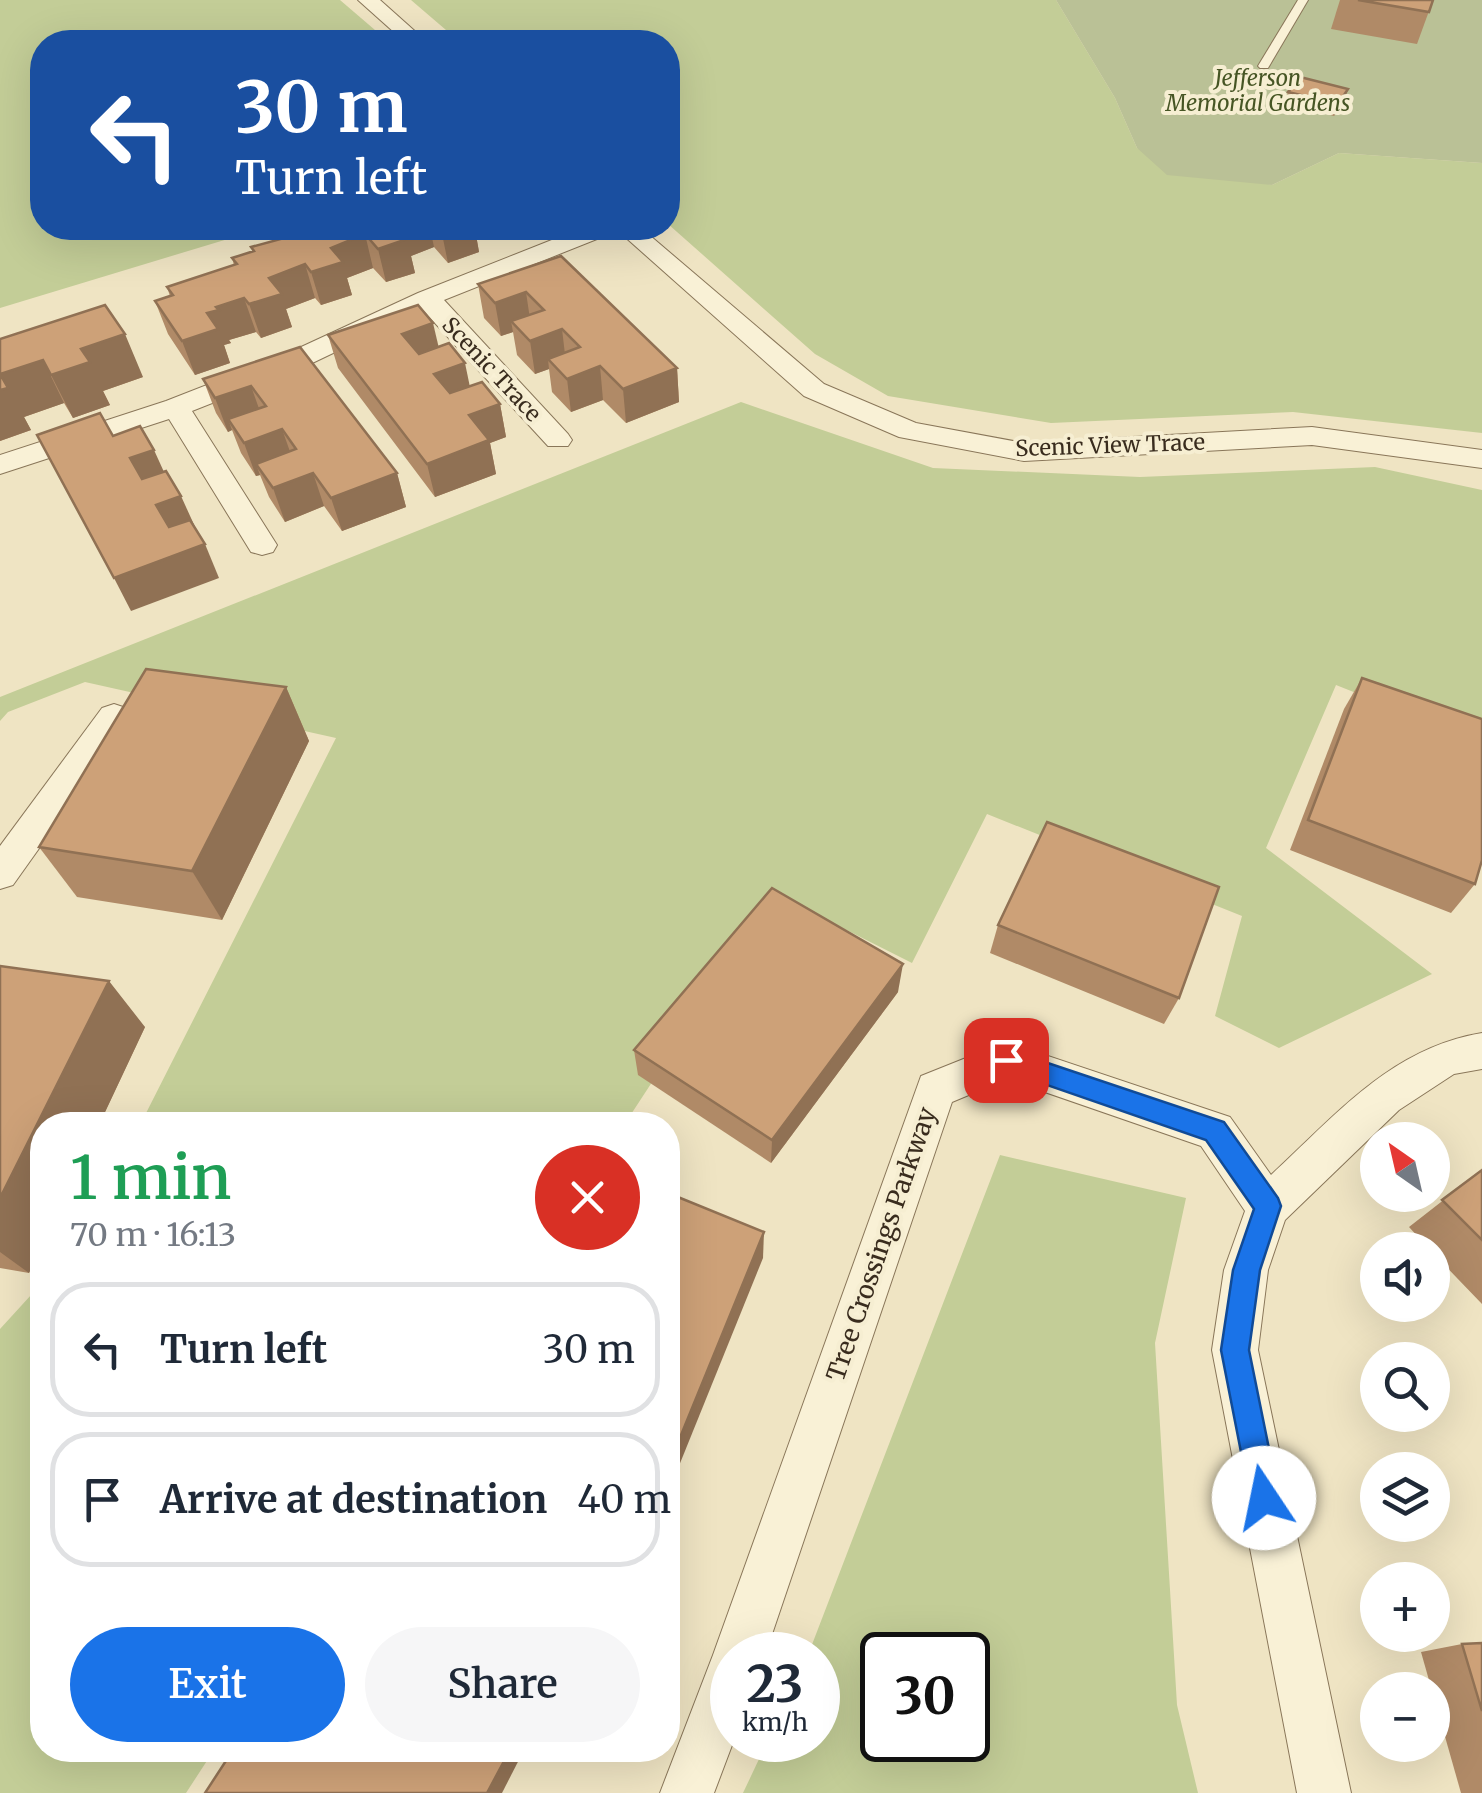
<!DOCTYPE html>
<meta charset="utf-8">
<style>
:root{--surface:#fff;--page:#f6f6f7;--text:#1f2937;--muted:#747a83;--line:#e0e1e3;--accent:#1a73e8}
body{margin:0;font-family:Merriweather,serif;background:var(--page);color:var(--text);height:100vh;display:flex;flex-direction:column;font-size:38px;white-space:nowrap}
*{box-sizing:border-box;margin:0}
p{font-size:32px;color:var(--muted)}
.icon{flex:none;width:55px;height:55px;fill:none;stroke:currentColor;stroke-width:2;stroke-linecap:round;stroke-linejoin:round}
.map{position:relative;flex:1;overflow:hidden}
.details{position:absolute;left:30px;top:1112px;width:650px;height:650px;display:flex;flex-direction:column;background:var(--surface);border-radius:40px;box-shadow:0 10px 40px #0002}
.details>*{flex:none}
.hud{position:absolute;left:30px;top:30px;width:650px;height:210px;border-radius:40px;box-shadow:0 10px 40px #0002;background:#1a4fa0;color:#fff;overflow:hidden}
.needle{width:65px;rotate:326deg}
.controls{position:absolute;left:1360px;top:1122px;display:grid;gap:20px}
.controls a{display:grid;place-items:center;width:90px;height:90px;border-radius:50%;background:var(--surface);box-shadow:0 10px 40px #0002;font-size:50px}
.speed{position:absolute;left:710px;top:1632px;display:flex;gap:20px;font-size:50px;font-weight:700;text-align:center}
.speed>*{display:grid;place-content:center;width:130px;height:130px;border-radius:50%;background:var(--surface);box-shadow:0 10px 40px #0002;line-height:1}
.speed small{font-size:25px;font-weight:400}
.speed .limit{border:5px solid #111;border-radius:15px;background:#fff;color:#111}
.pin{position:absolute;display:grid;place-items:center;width:85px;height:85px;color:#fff;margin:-42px;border-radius:20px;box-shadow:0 5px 15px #0006}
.me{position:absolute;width:110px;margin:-55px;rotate:349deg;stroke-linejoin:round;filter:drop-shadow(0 0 8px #0008)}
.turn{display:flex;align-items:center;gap:35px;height:210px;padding:0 40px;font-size:45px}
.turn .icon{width:130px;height:130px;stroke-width:2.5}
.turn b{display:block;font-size:70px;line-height:85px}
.round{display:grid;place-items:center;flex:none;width:105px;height:105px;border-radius:52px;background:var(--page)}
.head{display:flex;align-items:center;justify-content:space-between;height:170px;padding:0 40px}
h1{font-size:60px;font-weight:600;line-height:75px;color:#1e9e55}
.button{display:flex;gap:20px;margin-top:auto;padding:20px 40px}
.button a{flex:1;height:115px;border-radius:60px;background:var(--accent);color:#fff;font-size:40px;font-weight:600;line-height:115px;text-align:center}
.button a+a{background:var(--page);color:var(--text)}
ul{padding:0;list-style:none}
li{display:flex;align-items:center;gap:30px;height:135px;margin:0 20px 15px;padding:0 20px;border:5px solid var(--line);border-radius:40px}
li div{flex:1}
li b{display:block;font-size:38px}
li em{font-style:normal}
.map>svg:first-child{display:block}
.green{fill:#c3cd97;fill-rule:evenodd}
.cemetery{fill:#bac196}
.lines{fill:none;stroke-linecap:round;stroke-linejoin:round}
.service-casing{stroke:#897659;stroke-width:2}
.minor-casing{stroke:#897659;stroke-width:2}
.service{fill:#f9f1d6;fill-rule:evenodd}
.minor{fill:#f9f1d6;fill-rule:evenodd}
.wall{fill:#b08a67}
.shaded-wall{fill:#907154}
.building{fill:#cda178;stroke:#907154;stroke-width:2.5}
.route{fill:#1a73e8;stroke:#114b97;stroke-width:2.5}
.labels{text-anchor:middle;stroke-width:8;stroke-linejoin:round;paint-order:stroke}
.far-park-label{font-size:22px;font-style:italic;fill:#465524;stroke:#f6eed2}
.far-street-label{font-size:22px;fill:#392c1e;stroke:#f6eed2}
.street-label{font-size:25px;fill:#392c1e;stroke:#f6eed2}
</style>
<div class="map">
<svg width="1482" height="1793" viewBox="0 0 1482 1793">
<rect width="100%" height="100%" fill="#efe4c3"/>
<g class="green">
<path d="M0,0H340L389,42H42V228H264L0,308Z"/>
<path d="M411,0H1056L1115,98L1137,148L1272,185L1339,153L1482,163V433L1293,412L1051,423L888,396L815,354L668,224V42H460Z"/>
<path d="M741,402L933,468L1140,477L1375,467L1482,490V743L1336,685L1266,848L1432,974L1279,1048L1215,1016L1242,916L987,814L912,963L775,894L624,1125H140L336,738L85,682L8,712L0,721V697Z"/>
<path d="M1000,1155L1186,1198L1155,1343L1177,1705L1198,1793H743L768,1740H818V1655H808ZM968,1655V1740H882V1655Z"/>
<path d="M42,1283V1750H214L186,1793H0V1329Z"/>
</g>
<path class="cemetery" d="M1056,0H1482V163L1339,153L1272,185L1167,175L1137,148L1115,98Z"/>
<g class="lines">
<defs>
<path id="service" d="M1298,0H1308L1268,68H1260L1258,66Z"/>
<g id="minor">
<path d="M358,0H380L427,42H405Z"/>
<path d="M582,228H641L824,384L916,423L1024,443L1312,427L1482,450V468L1312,445L1024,461L899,437L804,396L615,228L612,233L444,300L568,434L572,440L568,446H548L423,310L306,366L192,411L277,545L273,552L262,555L251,552L169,419L0,474V455L166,401L286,354L418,293Z"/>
<path d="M114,704L126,708L131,717L126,726L13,885L0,889V846L102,708Z"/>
<path d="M1482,1033V1069L1454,1074L1399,1110L1285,1220L1268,1270L1258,1350L1351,1793H1297L1212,1350L1224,1270L1245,1211L1201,1146L1007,1079L952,1102L765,1655H732L734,1740L714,1793H660L713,1655L921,1076L1006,1042L1230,1117L1271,1175C1336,1115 1391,1048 1482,1033Z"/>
</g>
</defs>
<use href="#service" class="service-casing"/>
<use href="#minor" class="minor-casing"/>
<use href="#service" class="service"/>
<use href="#minor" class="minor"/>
</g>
<g class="wall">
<path d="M1340,0H1433L1417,44L1331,29Z"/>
<path d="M1288,92L1344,100L1334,116L1285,103Z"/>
<path d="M295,228H495L476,235L479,252L448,263L434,247L411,256L415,273L386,282L373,268L347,278L352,295L321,305L315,298L286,309L292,327L261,338L256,332L229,340L231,343L224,345L230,363L195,375L168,334L155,301L170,296L167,287L234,265L232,258L253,252L251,247L297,234Z"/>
<path d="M561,256L677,368L679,402L626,423L603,400L571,412L552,392L549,369L535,374L517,355L513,332L501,336L484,318L478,284Z"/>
<path d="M328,335L438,347L470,386L500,404L506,437L490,443L496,474L435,497L338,368Z"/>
<path d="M0,339L143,377L103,391L110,405L73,418L64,403L24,417L31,430L0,441Z"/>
<path d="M300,347L397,473L406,507L342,531L324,506L285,522L269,497L260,475L256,476L241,453L232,430L228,432L216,413L203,379Z"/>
<path d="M1362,678L1475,884L1451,913L1290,850L1344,709Z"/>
<path d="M286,687L309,741L222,920L77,897L39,847Z"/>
<path d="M998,925L1179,998L1164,1024L990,953Z"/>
<path d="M0,966L145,1027L29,1273L0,1268Z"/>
<path d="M898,992L771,1163L638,1075L634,1050Z"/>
<path d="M1482,1170V1304L1432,1252V1250H1430L1409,1227Z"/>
<path d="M1482,1643V1793H1461L1421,1652L1462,1644Z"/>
</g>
<g class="shaded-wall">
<path d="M1348,89L1344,100L1334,116L1338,104Z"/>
<path d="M395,228H430L434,247L411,256L415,273L386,282L378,249Z"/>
<path d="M446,228H495L476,235L479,252L448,263L441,229Z"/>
<path d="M365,234L373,268L347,278L352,295L321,305L311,272L331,248Z"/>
<path d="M305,264L315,298L286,309L292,327L261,338L249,304L269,278Z"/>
<path d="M526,292L531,326L511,321L513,332L501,336L495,303Z"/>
<path d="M244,298L256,332L229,340L231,343L224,345L230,363L195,375L182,341L207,313L216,307Z"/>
<path d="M433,323L441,357L410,367L402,334Z"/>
<path d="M562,329L566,363L548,359L549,369L535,374L530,341Z"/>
<path d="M125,334L143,377L103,391L110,405L73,418L51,375L81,349Z"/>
<path d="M43,360L64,403L24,417L31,430L0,441V374Z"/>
<path d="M465,363L472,397L441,408L434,374Z"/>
<path d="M600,366L603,400L571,412L567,379Z"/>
<path d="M677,368L679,402L626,423L623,389Z"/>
<path d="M251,386L263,420L228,419L232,430L228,432L215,398Z"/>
<path d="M500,404L506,437L490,443L496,474L435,497L427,464L469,415Z"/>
<path d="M282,429L294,463L256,464L260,475L256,476L244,443Z"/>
<path d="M154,450L169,483L146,492L130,458Z"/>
<path d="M313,473L324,506L285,522L273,488Z"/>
<path d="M397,473L406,507L342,531L331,498Z"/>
<path d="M181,496L196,529L171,538L156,505Z"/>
<path d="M205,544L219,578L131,611L114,578Z"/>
<path d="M286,687L309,741L222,920L192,871Z"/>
<path d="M903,964L898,992L771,1163L772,1140Z"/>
<path d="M109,981L145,1027L99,1125H42V1244L29,1273L0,1252V1198Z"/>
<path d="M764,1232L763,1258L668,1493V1467Z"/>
<path d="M510,1750H524L502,1793H487Z"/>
</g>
<g class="building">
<path d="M1358,0H1433L1429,12Z"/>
<path d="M1300,77L1348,89L1338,104L1288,92Z"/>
<path d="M295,228H396L407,239L378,249L365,234L331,248L343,262L311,272L305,264L269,278L282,294L249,304L244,298L216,307L219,310L207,313L218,329L182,341L155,301L173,295L167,287L237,264L232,258L254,251L251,247L299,234Z"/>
<path d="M561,256L677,368L623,389L600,366L567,379L548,359L580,347L562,329L530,341L511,321L544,310L526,292L495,303L478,284Z"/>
<path d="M105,305L125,334L81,349L90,362L51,375L43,360L0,374L8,388L0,390V339Z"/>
<path d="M418,305L433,323L402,334L419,354L449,343L465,363L434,374L450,393L482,382L500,404L469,415L489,440L427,464L328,335Z"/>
<path d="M300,347L397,473L331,498L313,473L273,488L256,464L296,449L282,429L244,443L228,419L266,406L251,386L215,398L203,379Z"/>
<path d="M100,413L113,436L140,426L154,450L130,458L142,479L166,471L181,496L156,505L169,527L190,520L205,544L114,578L37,435Z"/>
<path d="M146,669L286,687L192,871L39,847Z"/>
<path d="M1362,678L1482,719V860L1475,884L1308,820Z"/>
<path d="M1047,822L1219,887L1179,998L998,925Z"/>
<path d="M772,888L903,964L772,1140L634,1050Z"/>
<path d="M0,966L109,981L0,1198Z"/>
<path d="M1482,1170V1240L1442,1200Z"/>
<path d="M668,1193L764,1232L668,1467Z"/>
<path d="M1482,1643V1711L1462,1644Z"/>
<path d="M233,1750H510L487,1793H205Z"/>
</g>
<path class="route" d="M1006,1049L1224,1122L1278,1198L1281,1206L1260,1270L1249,1350L1279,1498L1275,1508L1264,1513L1254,1508L1250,1498L1221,1350L1233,1270L1254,1209L1206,1140L998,1068L994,1060L998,1052Z"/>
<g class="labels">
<g class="far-park-label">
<text x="1258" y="86">Jefferson<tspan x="1258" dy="25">Memorial Gardens</tspan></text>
</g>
<g class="far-street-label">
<text transform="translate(492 369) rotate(47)" y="8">Scenic Trace</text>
<text transform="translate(1110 445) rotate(-2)" y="8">Scenic View Trace</text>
</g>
<g class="street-label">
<text transform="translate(881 1244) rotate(-71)" y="9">Tree Crossings Parkway</text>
</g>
</g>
</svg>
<div class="controls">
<a><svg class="needle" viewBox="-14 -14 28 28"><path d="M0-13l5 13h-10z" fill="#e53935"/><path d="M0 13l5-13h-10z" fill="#747a83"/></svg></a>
<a><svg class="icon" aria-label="sound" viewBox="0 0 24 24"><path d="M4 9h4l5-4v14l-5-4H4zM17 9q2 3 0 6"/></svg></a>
<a><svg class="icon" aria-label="search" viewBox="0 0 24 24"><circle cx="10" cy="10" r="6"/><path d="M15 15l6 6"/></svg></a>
<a><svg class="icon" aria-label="layers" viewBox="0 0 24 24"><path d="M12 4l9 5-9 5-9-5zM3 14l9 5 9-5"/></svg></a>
<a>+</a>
<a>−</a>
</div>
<div class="speed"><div>23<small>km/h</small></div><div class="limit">30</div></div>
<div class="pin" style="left:1006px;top:1060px;background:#d93025"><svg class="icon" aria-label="arrive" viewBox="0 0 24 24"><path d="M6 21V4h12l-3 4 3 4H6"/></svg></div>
<svg class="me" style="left:1264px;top:1498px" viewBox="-20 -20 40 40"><circle r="19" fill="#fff"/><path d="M0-13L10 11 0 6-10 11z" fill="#1a73e8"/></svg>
<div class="hud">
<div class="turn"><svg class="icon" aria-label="left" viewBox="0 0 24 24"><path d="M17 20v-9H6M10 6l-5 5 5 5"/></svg><div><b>30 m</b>Turn left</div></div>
</div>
<section class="details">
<div class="head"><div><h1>1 min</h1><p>70 m · 16:13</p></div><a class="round" style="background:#d93025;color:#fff"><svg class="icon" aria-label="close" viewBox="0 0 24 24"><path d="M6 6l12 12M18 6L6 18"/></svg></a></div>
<ul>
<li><svg class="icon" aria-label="left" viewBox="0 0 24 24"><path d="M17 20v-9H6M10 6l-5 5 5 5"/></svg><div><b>Turn left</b></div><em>30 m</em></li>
<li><svg class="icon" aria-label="arrive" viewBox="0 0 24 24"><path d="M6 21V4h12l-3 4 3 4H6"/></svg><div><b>Arrive at destination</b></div><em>40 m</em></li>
</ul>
<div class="button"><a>Exit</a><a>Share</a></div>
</section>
</div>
